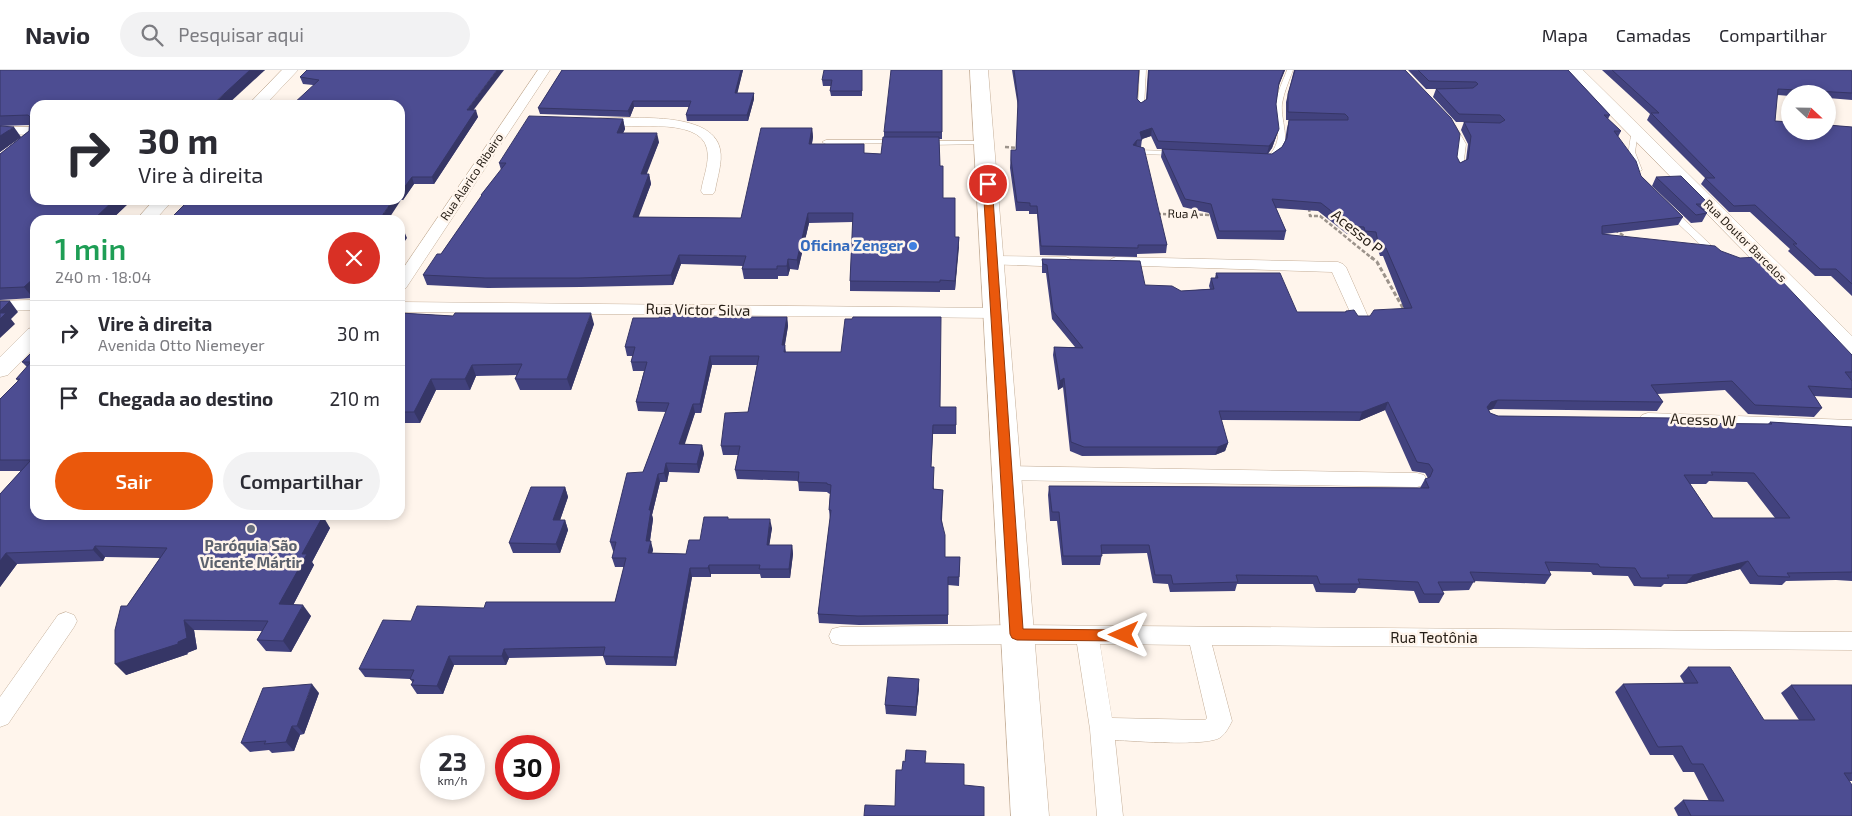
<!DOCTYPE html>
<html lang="pt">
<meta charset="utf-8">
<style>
:root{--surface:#fff;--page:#f2f2f3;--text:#2b2b33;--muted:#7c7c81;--line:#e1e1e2;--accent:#ea580c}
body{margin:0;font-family:"Exo 2",sans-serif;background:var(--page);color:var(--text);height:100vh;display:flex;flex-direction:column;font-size:19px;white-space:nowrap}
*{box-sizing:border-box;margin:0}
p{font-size:16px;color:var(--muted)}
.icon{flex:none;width:28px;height:28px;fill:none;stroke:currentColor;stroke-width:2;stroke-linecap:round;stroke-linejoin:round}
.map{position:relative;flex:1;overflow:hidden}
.side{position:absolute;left:30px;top:145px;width:375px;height:305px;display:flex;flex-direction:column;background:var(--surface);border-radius:15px;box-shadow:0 2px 8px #0003}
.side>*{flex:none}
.top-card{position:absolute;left:30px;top:30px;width:375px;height:105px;border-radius:15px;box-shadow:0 2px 8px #0003;background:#fff;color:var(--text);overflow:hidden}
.needle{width:32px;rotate:112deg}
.controls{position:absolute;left:1781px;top:15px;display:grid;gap:10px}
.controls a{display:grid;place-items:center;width:55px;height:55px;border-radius:50%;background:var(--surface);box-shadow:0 2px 8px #0003;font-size:25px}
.speed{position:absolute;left:420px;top:665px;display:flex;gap:10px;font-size:25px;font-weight:700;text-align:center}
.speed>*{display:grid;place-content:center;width:65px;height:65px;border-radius:50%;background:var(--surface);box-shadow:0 2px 8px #0003;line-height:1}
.speed small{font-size:12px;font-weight:400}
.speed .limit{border:8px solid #d22;background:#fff;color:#111}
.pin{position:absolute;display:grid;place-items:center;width:42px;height:42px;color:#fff;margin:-21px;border:2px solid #fff;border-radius:50%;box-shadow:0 1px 5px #0007}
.me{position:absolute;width:55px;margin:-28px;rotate:270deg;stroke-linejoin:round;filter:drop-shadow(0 0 4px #0008)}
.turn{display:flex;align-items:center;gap:18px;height:105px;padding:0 25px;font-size:22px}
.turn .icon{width:65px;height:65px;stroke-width:2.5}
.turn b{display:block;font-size:35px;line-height:42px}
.round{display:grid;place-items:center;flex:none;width:52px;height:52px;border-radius:26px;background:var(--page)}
.headline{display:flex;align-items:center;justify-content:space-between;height:85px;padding:0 25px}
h1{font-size:30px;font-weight:600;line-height:38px;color:#1e9e55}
.cta{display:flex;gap:10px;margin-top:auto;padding:10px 25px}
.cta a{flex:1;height:58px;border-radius:30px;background:var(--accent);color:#fff;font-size:20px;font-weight:600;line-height:58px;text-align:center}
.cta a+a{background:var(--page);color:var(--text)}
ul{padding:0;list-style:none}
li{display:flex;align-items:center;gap:15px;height:65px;padding:0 25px;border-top:1px solid var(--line)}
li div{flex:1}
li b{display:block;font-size:19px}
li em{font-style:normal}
header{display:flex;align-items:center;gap:30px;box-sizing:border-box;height:70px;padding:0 25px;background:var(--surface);border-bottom:1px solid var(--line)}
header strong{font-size:24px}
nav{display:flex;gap:28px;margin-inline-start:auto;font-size:18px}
.search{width:350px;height:45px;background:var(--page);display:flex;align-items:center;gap:12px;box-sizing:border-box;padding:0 18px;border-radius:28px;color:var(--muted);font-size:19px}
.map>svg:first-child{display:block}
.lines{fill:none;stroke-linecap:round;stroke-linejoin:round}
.service-casing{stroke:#c5af99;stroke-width:1}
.minor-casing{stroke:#c5af99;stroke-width:1}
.tertiary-casing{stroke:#c5af99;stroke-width:1}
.secondary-casing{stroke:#c5af99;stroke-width:1}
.path-far1{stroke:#9c938b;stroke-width:2.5;stroke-dasharray:4 2;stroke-linecap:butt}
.path{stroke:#9c938b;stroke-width:3;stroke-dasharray:4.5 2.5;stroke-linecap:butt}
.service{fill:#fff;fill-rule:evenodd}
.minor{fill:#fff;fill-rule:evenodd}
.tertiary{fill:#fff;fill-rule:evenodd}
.secondary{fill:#fff;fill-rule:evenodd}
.wall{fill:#42427e;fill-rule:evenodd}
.shaded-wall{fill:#363666}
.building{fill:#4d4d92;stroke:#363666;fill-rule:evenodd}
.route{fill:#ea580c;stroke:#983908}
.shop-dot{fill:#3f7fe0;stroke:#fff5ec;stroke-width:2}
.worship-dot{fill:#6b7280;stroke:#fff5ec;stroke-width:2}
.labels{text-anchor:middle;stroke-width:5;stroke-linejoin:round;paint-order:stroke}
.far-street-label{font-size:12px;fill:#241c14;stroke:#fff5ec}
.street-label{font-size:15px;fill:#241c14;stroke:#fff5ec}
.shop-label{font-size:15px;font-weight:bold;fill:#366cbe;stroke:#fff5ec;text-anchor:end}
.worship-label{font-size:15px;font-weight:bold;fill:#5b616d;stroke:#fff5ec}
</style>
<header>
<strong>Navio</strong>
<div class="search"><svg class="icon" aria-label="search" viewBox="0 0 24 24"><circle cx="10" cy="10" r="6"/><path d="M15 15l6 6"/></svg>Pesquisar aqui</div>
<nav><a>Mapa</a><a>Camadas</a><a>Compartilhar</a></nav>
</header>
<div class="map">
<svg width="1852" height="746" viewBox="0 0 1852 746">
<rect width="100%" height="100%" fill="#fff5ec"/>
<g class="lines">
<defs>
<g id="service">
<path d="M1140,0H1146L1144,37L1141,39L1138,37Z"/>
<path d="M1287,0H1293C1289,11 1284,22 1282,34C1280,52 1295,78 1273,88L1269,86C1286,65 1273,56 1276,34C1277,22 1283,11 1287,0Z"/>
<path d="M1451,55H1455L1466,74L1463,97L1459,99H1456L1455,92L1458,74L1450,56Z"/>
<path d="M1635,60L1638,62L1635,82L1642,100L1638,102C1625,94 1629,75 1632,62Z"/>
<path d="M896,70L898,71V73L826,74L822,72L826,70Z"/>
<path d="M985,71L987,72V74L926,75L922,73L926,71Z"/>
<path d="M1134,80L1174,81L1178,83L1174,85L1137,84L1133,82Z"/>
<path d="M1668,140H1674L1714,178V182H1708L1668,144Z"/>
</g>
<g id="minor">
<path d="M538,0H550L408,215L406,218L400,220V203Z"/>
<path d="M600,48C630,49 712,40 720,79C723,92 717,108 715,121L713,124H703L701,121C703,108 710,92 707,79C700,44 621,61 595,55L594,52L595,49Z"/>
<path d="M35,57V65L0,64V58L3,57Z"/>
<path d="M992,186L1066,187L1071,189L1074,192L1071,195L1066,197L987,194L984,191L987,188Z"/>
<path d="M1116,187L1338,192L1343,194L1346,197L1369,249L1367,253H1355L1332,202L1111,195L1108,192L1111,189Z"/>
<path d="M35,230V240L0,241V231Z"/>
<path d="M400,232L996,238L1002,239L1004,243L1002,247L996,248L400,242Z"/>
<path d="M1648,343L1852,350V362L1648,355L1642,353L1639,349L1642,345Z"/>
<path d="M1006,396L1417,403L1424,405L1427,410L1424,415L1417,417L1006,410L999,408L996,403L999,398Z"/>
<path d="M66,542L74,545L77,551L74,557L8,654L0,657V627L58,545Z"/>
<path d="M1017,555L1852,562V580L1212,575L1232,651C1229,657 1226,663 1221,667C1209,677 1134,671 1115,670L1123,746H1097L1090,659L1077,574L840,575L832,573L829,566L832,559L840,557ZM1100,574L1190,575L1207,648L1205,650L1112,648Z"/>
</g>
<g id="tertiary">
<path d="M282,0H298L265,35H248Z"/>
<path d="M1566,0H1583L1852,266V285L1844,283Z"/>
<path d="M154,130H173L155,150H136Z"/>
<path d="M35,257V277L8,305L0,307V287L28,259Z"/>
</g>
<path id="secondary" d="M970,0H988L1049,746H1011Z"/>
</defs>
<use href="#service" class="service-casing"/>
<use href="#minor" class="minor-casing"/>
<use href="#tertiary" class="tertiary-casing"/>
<use href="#secondary" class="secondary-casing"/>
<g class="path-far1">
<path d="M1005,77L1019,78"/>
<path d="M1309,138L1310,146H1320L1373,189"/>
<path d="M1157,144L1213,145"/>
<path d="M1615,160L1627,168"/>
</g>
<path class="path" d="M1371,187L1377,192L1403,238H1408"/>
<use href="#service" class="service"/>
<use href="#minor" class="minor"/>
<use href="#tertiary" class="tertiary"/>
<use href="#secondary" class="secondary"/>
</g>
<g class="wall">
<path d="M0,0H265L35,130H132L111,150H35V226L33,228L0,230V84L29,61L30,55L0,56L21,67L0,82Z"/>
<path d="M307,0L474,40L478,47L434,114H414L403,130H400V35L313,15L303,14L300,7Z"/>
<path d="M562,0H743L737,23H754V29L748,51H687L686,45L689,37H634L630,47L540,44L538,38Z"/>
<path d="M862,0V26H831L830,21L831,16H823L822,10Z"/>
<path d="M942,0V69H939L940,96L943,128L955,167H959L955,220H940V222L850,221V211L853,152L809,153L798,200L790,199L788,206H778V209H744L742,199L743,196L681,194L673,215L581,217L488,218L427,215L423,205L441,184L481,127V125L501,100L499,93L623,49L625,59L623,63L659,72L646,104H649L651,114L638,147L741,148L812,58L813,67L812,74L864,83L881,84L884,67V62Z"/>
<path d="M1012,0H1139L1137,29L1141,33L1146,30L1148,0H1285L1278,17L1276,34V67L1272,78L1268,84H1272L1282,77L1285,71L1287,58L1289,50H1286V32L1294,0H1405L1460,93L1466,90L1468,74L1461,60L1464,52H1456L1433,27L1436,19H1426L1408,0H1568L1610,45L1608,49L1621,61L1618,67L1641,106L1683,147L1678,155L1604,164L1721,181L1852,285V328L1814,326L1822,338L1814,347L1748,344L1725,320L1657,324L1663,332L1657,341L1493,339L1489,340L1490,343L1498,346L1677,353L1768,354L1770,352L1852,357V511L1836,510L1786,511L1782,515L1750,514L1740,499L1685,514H1664L1661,517L1634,516L1628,506L1593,505L1591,502L1549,501L1551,505L1545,514L1474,511L1469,520L1442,521L1444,524L1439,533H1419L1414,521L1358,518L1355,523L1316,522L1313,514H1237L1235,521L1170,522L1168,514L1153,513L1147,483L1102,484L1100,495H1062L1057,451H1050L1048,425L1049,416L1420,418L1425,409L1428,408L1425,403L1412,401L1385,340L1359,351L1221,350L1228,373L1225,381L1215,385L1082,386L1070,381L1063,317L1058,320L1053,285L1054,277H1075L1052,249L1046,203H1042V189L1145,215L1181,221L1210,219L1209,216L1211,208H1215L1216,203L1297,242H1345L1346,241L1358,246H1370L1404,239L1383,186H1380L1378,180H1375L1373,170L1362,169L1361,165L1347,164L1318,141L1276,138L1286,161L1284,170L1217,169L1209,143L1183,137L1161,87L1162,79H1157L1151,66L1142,69L1141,77L1167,175L1166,183L1137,184V187L1040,185L1037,144H1029V141H1016L1010,98L1011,80H1016L1018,37ZM1709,411L1747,412L1775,448H1713L1690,414H1706Z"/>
<path d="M1602,0H1850L1852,1V30L1828,28V24H1790V26L1777,25L1775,51L1852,57V226L1831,206H1815L1788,181L1790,179L1750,142H1729L1701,114L1705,108L1647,50L1650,44Z"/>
<path d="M1656,107L1709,134L1704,141L1707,143L1702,152L1691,153L1652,116Z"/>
<path d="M400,243L594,254L571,320H520L515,309L517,305L476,306L470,320H436L420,353H400Z"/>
<path d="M696,247H787L788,256L785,275L786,282L940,337H956V364H933L931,397L934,419L943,420L942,450L945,487H960L959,516L948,515V554L859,555L819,553L818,544L830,449L829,440L830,424L828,423L827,422L799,421L798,411L737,409L735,400L738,385H723L721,376L748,342L757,295H712L701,343H695L684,374L702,375L704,384L699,403L669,402L667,412H660L652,445L653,449L650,471L653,480L652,483L686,484L700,470L728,449L772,458L769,475H792L793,484L790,508H761L760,504H711V507H692L676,596L606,595L603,586L509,588L506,595H454L443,624H417L411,615L413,613L410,609L365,607L359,599L411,551L484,538L615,532L624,497H615L612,488L614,481H613L610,472L643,402L666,342L638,341L636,332L644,301H633L631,292L633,286H627L625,277Z"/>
<path d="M35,279V445H316V446L330,458L312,492L314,495L293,535L311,546L291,582L266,581L257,570L262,561L194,560L197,579L187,583L188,584L126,605L127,536L160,488L105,487L103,491L17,494L0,517V424L21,401H0V329L18,311L16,309L27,297L22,292Z"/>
<path d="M565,417L568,427L560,450H565L568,460L560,483H513L509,473Z"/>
<path d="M1688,597L1764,650H1799L1781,623L1791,615H1852V711H1849L1852,746H1678L1674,738L1683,730L1709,731L1694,702H1683L1673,685H1650L1615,622L1623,614L1684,613L1680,606Z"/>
<path d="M919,618L916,646L886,644L885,635Z"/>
<path d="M319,623L304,664L300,665L294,681L272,683L269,680L250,682L241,673Z"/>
</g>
<g class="shaded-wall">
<path d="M250,0H265L227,35H212Z"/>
<path d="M497,0H504L469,46L467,40Z"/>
<path d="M741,0H743L736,29L735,23Z"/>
<path d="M1284,0H1285L1277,20L1279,13Z"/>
<path d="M754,23V29L748,51L747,45Z"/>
<path d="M633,31L634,37L630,47L628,41Z"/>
<path d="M476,40L478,47L434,114L432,107Z"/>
<path d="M623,49L625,59L619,72L617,63Z"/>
<path d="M14,57L21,67L0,82V66Z"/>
<path d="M812,58L813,67L810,83L809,74Z"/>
<path d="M1152,58L1151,66L1139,70L1140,62Z"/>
<path d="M1279,59L1272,78L1267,84L1269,76Z"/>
<path d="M657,63L659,72L643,114L641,104Z"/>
<path d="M1137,70L1136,78L1133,75Z"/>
<path d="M649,104L651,114L635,157L633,147Z"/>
<path d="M412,107L414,114L403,130L400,123Z"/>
<path d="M400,127L401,130L388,150H379L393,130H400Z"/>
<path d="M114,130H132L111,150H93Z"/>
<path d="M808,143L809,153L798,200L797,190Z"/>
<path d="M404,161L407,168L400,178V166Z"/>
<path d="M959,167V177L955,220V211Z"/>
<path d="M679,185L681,194L673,215L671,205Z"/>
<path d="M788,189L790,199L788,206L787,196Z"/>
<path d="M35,207V226L33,228L24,217Z"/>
<path d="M10,231L18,242L11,249L15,254L0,268V241Z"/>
<path d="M591,243L594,254L571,320L567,309Z"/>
<path d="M787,247L788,256L783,284L782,275Z"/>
<path d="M710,286L712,295L701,343L700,334Z"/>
<path d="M472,295L476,306L470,320L465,309Z"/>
<path d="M1064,308L1063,317L1058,320L1060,311Z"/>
<path d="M431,309L436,320L420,353L414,342Z"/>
<path d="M1498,330L1493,339L1486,341L1487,337L1491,332Z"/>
<path d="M1388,332L1385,340L1359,351L1362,342Z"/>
<path d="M693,334L695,343L682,383L679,374Z"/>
<path d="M1228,373L1225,381L1215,385L1218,377Z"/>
<path d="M702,375L704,384L699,403L697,394Z"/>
<path d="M666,393L669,402L667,412L664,403Z"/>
<path d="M658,404L660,412L652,445L653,449L649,477L651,471L653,480L650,492L648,483L646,471L649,440Z"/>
<path d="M565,417L568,427L557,459L553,450Z"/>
<path d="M302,445H316L309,458L302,446Z"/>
<path d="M323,446L330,458L312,492L314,495L288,545L279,534L302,484Z"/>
<path d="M770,449L772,458L768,484L767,475Z"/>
<path d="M565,450L568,460L560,483L556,474Z"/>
<path d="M792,475L793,484L790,508L789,499Z"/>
<path d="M95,476L105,487L103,491L93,480Z"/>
<path d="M6,483L17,494L0,517V491Z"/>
<path d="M1748,491L1740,499L1685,514L1693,505Z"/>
<path d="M709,495L711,504V507L708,498Z"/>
<path d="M690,498L692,507L676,596L674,587Z"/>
<path d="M303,535L311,546L291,582L283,571Z"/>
<path d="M184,550L194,560L197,579L187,583L188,584L126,605L115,594L178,572Z"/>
<path d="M504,579L509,588L506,595L502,586Z"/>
<path d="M449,586L454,595L443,624L437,616Z"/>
<path d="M919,609V618L916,646V637Z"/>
<path d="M312,614L319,623L304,664L297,656Z"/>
<path d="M292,656L300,665L294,681L286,672Z"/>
</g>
<g class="building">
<path d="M0,0H250L212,35H35V130H114L93,150H35V207L24,217L0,218V84L29,61L30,47L28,45L0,46Z"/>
<path d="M307,0H497L467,40H476L432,107H412L400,123V35H292L319,10L300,7Z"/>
<path d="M562,0H741L735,23H754L747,45H686L691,31H633L628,41L538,38Z"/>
<path d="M824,0H862V21H830L832,10H822Z"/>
<path d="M891,0H942V62H884Z"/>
<path d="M1014,0H1139L1137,29L1141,33L1147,29L1149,0H1284L1279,13L1276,34L1279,59L1274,70L1269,76L1158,71L1152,58L1140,62L1142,70H1137L1133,75L1144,78L1167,175H1138V178L1041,176L1037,136H1030V133L1017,132L1011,90V80H1016L1018,30Z"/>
<path d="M1295,0H1405L1451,48L1460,64L1457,87L1460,93L1468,89L1471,66L1464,52L1500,53L1505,50L1500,45L1459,44L1436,19L1473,18L1478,14L1476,12L1429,11L1418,0H1568L1610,45H1604L1621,61H1614L1636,91L1641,106L1683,147L1602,156V164L1715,176L1721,181L1740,188L1759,187L1852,285V302H1845L1852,311V319L1808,316L1822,338L1755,335L1732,311L1651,315L1663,332L1498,330L1491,332L1487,337L1490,343L1498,346L1674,348L1677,353L1772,354L1770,352L1852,357V502L1787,503L1790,507L1758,506L1748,491L1693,505H1667L1669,508H1641L1635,498L1600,497L1598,494L1545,492L1551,505L1470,502L1475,512H1438L1444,524H1424L1418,512L1358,509L1360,514H1320L1317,506L1236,505L1238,512L1173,514L1171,505H1155L1149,475H1101L1102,486H1063L1059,442H1052L1049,416L1429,418L1425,409L1430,407L1433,400L1429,394L1417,392L1388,332L1362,342L1219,341L1228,373L1218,377H1084L1071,372L1064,308L1060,311L1054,277L1083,278L1053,241L1047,195L1043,194L1042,189L1140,191L1145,215L1172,216L1181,221L1214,219L1211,208H1218L1216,203H1280L1297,242H1346V241L1354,240L1358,246H1370L1374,240L1412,238L1386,178H1383L1382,172H1378L1376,162L1365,161L1364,157L1350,156L1321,133L1272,129L1286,161H1219L1211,134L1185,129L1162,79L1272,84L1282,77L1287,68L1289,50H1348V47L1345,44L1288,42V24ZM1711,402L1754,403L1790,448H1713L1684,405H1713Z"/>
<path d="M1612,0H1850L1852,1V23L1778,19L1775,51L1790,52V61H1828V55L1852,57V214L1836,199H1820L1793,174H1797L1755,135L1734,136L1705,108H1715L1651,43H1659Z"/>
<path d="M529,46L623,49L617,63H657L641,104H649L633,147L741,148L761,58H812L809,74H864V83L881,84L883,67H939L940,96H943V128H955V167H959L955,211L940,210V212L850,211L853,143H808L797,190L788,189L787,196H777V199H742L746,186L679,185L671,205L579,208H485L423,205L437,184H441L482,125H481L506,93H499Z"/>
<path d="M0,56L14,57L0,66Z"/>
<path d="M1681,106L1709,134H1696L1707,143L1696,145L1656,107Z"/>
<path d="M189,130H393L379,150H169Z"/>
<path d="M400,161H404L400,166Z"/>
<path d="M0,231H10L0,241Z"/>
<path d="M0,243H6L0,249Z"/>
<path d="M400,243L453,246L455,243H591L567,309H515L522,294L472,295L465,309H431L414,342H400Z"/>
<path d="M661,243L695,244L694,247H787L782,275H785L784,282H841L845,249H852L853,247H941L940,337H956V355H933L931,397H934L933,419L943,420L941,449L945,465V487H960L959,507H948V545L858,546L818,544L831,440H829L831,415L827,414V413L798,412L799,402L735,400L740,376H721L725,343L748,342L759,286H710L700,334H693L679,374L702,375L697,394L666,393L664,403L658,404L649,440H651L646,471H651L648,483L686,484L689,470H700L704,447H728V449H770L767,475H792L789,499H759L760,495H709L708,498H690L674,587L603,586L605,577L504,579L502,586H449L437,616L411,615L414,610L410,609L414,600L359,599L383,550L411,551L417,536L484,538L486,532H615L626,488H612L616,472H610L627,403L643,402L669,333L636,332L647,292H631L635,277H625L633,248H659Z"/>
<path d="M35,279V445H302V446H323L302,484H307L279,534L303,535L283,571L257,570L268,551L184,550L187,568L178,572V574L115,594V560L121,536H127L167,478L95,476L93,480L6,483L0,491V424L31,390H0V329L20,309H16L31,292H22Z"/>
<path d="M531,417H565L553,450H565L556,474L509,473Z"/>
<path d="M1688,597H1730L1764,650H1815L1791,615H1852V703H1844L1852,715V746H1691L1683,730L1724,731L1703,694H1692L1682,676L1658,677L1623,614L1698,613Z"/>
<path d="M888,607L919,609L916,637L885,635Z"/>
<path d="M312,614L297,656H292L286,672L264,674L266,671L241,673L263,618Z"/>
<path d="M906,680L926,681L925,693L964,694V715L984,717V746H864L865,735L895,736L896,700H902L903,691L905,692Z"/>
</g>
<path class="route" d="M988,111L992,114L1023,559L1124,560L1129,561L1131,565L1129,569L1124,571L1017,570L1012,568L1010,564L983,114Z"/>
<circle class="shop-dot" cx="913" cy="176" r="5"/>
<circle class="worship-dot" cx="251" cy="459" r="5"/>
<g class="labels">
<g class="far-street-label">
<text transform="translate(472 107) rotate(-56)" y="4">Rua Alarico Ribeiro</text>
<text transform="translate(1183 144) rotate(1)" y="4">Rua A</text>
<text transform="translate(1745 171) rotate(45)" y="4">Rua Doutor Barcelos</text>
</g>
<g class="street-label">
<text transform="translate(1357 162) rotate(39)" y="5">Acesso P</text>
<text transform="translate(698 240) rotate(1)" y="5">Rua Victor Silva</text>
<text transform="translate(1703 350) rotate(2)" y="5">Acesso W</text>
<text x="1434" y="573">Rua Teotônia</text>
</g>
<g class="shop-label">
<text x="903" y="181">Oficina Zenger</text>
</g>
<g class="worship-label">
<text x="251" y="481">Paróquia São<tspan x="251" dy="17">Vicente Mártir</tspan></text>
</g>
</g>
</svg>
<div class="controls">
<a><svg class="needle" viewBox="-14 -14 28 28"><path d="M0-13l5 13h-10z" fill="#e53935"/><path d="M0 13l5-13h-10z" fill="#7c7c81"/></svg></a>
</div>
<div class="speed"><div>23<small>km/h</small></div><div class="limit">30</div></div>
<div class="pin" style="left:988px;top:114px;background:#d93025"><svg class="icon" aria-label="arrive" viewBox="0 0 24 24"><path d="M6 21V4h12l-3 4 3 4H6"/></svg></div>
<svg class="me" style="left:1124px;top:565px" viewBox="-20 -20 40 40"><path d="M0-17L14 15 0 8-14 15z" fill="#ea580c" stroke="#fff" stroke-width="4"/></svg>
<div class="top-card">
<div class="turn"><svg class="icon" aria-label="right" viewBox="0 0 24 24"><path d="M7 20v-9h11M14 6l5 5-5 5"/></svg><div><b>30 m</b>Vire à direita</div></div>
</div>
<section class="side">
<div class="headline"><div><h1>1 min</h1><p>240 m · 18:04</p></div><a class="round" style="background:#d93025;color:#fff"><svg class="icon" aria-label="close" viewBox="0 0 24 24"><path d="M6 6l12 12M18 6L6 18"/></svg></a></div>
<ul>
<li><svg class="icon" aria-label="right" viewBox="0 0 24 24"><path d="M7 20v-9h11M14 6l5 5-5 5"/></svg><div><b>Vire à direita</b><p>Avenida Otto Niemeyer</p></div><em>30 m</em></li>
<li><svg class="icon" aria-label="arrive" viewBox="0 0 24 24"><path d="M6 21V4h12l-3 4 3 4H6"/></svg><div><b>Chegada ao destino</b></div><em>210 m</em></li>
</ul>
<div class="cta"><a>Sair</a><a>Compartilhar</a></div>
</section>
</div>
